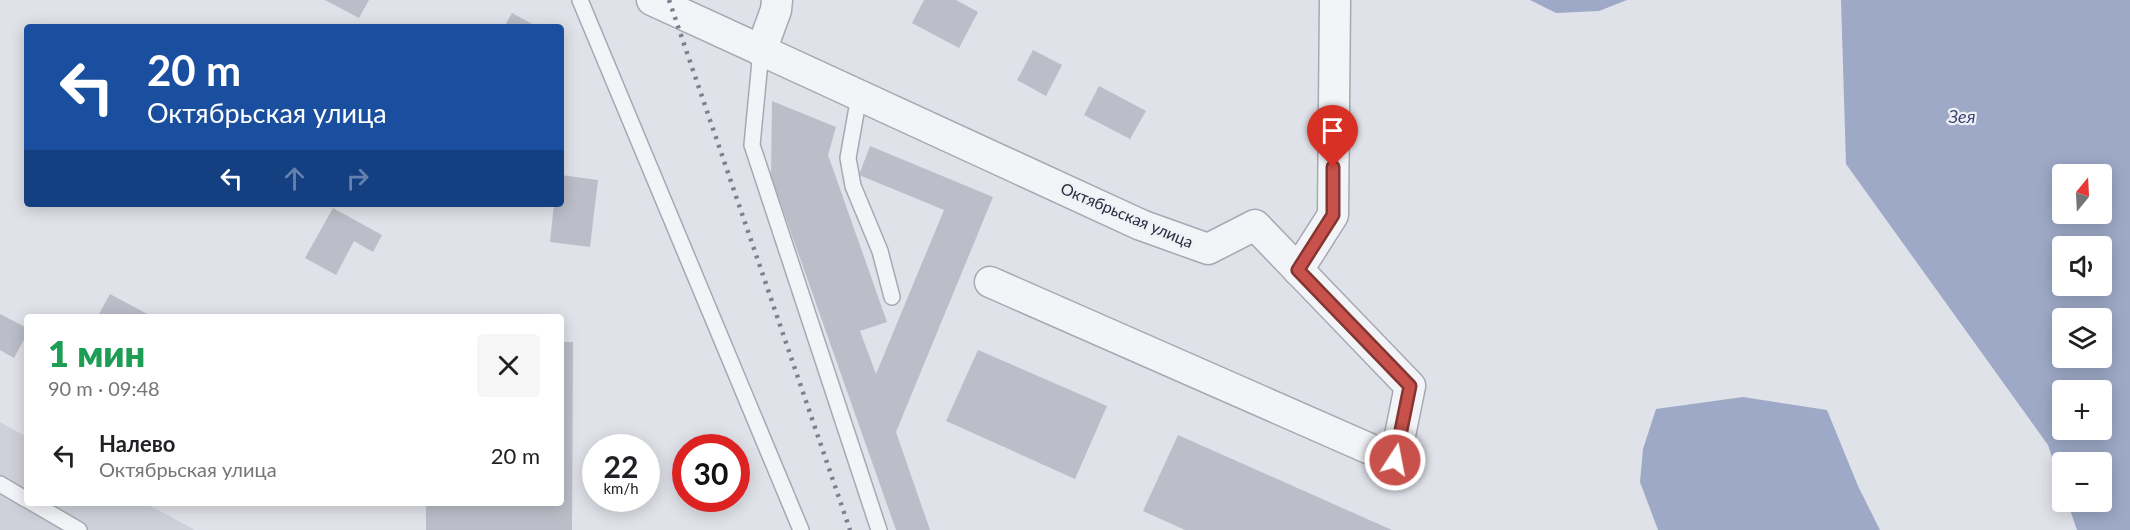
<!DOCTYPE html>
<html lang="ru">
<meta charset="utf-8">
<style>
:root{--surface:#fff;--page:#f6f6f6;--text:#202124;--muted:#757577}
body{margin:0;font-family:Lato,sans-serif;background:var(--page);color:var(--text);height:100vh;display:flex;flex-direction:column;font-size:22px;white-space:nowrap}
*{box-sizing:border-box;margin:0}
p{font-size:20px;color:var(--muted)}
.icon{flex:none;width:33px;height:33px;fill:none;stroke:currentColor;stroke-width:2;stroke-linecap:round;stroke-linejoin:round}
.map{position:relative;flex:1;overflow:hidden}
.sheet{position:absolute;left:24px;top:314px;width:540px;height:192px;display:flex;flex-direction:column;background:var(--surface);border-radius:6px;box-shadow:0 3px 15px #0003}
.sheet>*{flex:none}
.top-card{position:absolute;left:24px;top:24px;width:540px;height:183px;border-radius:6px;box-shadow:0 3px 15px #0003;background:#1a4fa0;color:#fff;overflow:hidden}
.needle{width:39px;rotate:18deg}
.buttons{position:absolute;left:2052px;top:164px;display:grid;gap:12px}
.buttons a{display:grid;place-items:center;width:60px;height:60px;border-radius:6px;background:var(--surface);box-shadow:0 3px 15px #0003;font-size:30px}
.speed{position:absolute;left:582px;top:434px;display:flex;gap:12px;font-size:30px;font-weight:700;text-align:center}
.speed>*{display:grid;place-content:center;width:78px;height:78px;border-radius:50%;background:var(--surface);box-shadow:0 3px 15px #0003;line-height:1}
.speed small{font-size:15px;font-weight:400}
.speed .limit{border:9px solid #d22;background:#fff;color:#111}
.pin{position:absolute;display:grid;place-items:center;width:51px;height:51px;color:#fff;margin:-62px -26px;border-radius:50% 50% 50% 0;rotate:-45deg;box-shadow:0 0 6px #0007}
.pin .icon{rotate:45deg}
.me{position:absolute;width:66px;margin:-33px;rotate:11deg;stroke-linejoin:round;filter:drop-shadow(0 0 4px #0008)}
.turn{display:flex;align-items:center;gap:21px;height:126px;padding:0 24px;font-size:27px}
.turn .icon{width:78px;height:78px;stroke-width:2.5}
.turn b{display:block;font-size:42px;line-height:51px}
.lanes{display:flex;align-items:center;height:57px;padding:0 24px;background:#0003;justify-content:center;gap:30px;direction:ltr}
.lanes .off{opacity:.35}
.round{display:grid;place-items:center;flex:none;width:63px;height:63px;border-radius:6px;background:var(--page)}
.head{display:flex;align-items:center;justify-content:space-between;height:102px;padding:0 24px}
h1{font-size:36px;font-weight:800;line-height:45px;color:#1e9e55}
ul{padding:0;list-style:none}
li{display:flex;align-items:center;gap:18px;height:78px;padding:0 24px}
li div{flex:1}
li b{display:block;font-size:22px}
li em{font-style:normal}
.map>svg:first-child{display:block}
.built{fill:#cfd1da}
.water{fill:#9da9c7;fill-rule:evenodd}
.building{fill:#bbbdc8}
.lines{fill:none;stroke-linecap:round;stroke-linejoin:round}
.lane-casing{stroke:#a6a8b3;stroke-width:18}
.street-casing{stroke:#a6a8b3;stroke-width:33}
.lane{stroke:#f3f4f7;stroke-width:15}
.street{stroke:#f3f4f7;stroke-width:30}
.rail{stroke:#7b7f91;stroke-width:4.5;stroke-dasharray:3 6;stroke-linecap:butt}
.route-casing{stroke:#823531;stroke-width:15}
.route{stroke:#c8514b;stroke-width:10}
.labels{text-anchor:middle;stroke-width:4.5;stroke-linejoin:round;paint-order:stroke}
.street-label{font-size:16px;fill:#2a2d3f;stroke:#f0f1f6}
.water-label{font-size:18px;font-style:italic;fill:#364471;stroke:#f0f1f6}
</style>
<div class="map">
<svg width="2130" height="530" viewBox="0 0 2130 530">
<rect width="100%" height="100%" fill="#e0e2e9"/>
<path class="built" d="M0,422L27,437V502L145,503L195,530H0Z"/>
<g class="water">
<path d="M1530,0H1627L1599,11L1556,13Z"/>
<path d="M1841,0H2130V530H2077L2067,501H2102V462H2062V487L2048,445L1846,164ZM2062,174H2102V213H2062ZM2062,246H2102V285H2062ZM2062,318H2102V357H2062ZM2062,390H2102V429H2062Z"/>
<path d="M1743,397L1827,410L1858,486L1880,530H1658L1640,482L1643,449L1656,409Z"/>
</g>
<g class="building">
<path d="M325,0H369L359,18Z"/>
<path d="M924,0H956L978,12L959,48L912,23Z"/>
<path d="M512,13L538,27H504Z"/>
<path d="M1033,50L1062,65L1046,96L1017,80Z"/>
<path d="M1099,86L1146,111L1130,139L1084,115Z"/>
<path d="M772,101L836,127L828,155L887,322L860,331L876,374L944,210L859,175L870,146L993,197L896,432L930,530H896L771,176Z"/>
<path d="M561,175L598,180L590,247L550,242L554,204H561Z"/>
<path d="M333,208L382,235L373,252L354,241L336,275L305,258Z"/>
<path d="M110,294L151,316H98Z"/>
<path d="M0,314L27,328V334L14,358L0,350Z"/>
<path d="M561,342H573L572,530H426V502H561Z"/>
<path d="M978,350L1107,406L1075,479L946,421Z"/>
<path d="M1178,435L1392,530H1185L1143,511Z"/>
</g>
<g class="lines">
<defs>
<g id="lane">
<path d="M580,0L801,530"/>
<path d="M761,51L752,145L879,530"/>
<path d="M859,96L848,158L853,186L880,251L892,297"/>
<path d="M0,484L27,500"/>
<path d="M31,502L79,530"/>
</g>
<g id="street">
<path d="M652,0L1141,225L1208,249L1255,225L1410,386L1395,460L990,282"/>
<path d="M761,51L776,10L777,0"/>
<path d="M1298,270L1333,215L1335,0"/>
</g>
</defs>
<use href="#lane" class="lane-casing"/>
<use href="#street" class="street-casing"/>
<use href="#lane" class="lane"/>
<use href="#street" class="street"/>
<path class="rail" d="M669,0L850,530"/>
</g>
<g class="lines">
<defs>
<path id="route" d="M1333,167V215L1298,270L1410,386L1395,460"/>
</defs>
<use href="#route" class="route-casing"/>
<use href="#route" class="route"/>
</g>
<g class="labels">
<g class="street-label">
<text transform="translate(1127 215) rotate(23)" y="6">Октябрьская улица</text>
</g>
<g class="water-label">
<text x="1962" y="123">Зея</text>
</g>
</g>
</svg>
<div class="buttons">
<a><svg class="needle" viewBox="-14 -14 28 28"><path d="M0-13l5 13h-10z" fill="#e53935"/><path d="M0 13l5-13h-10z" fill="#757577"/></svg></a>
<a><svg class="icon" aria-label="sound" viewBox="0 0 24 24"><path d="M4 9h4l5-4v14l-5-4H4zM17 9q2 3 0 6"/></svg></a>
<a><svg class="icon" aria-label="layers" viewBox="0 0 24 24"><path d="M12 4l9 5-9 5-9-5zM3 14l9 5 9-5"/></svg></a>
<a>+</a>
<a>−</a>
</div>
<div class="speed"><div>22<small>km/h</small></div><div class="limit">30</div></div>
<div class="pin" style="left:1333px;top:167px;background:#d93025"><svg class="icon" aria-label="arrive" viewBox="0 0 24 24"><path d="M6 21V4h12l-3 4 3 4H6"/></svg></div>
<svg class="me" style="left:1395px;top:460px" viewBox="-20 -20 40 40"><circle r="17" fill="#c8514b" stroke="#fff" stroke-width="3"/><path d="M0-11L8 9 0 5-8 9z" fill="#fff"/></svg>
<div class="top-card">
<div class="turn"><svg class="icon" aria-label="left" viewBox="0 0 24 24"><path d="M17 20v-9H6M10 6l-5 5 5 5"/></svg><div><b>20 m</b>Октябрьская улица</div></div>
<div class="lanes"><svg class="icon" aria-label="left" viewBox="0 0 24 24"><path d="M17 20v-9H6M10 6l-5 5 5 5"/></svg><svg class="icon off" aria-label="ahead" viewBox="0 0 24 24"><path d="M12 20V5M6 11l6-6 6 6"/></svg><svg class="icon off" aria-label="right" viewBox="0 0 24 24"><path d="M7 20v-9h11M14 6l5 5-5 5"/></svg></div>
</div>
<section class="sheet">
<div class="head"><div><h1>1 мин</h1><p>90 m · 09:48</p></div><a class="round"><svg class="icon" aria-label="close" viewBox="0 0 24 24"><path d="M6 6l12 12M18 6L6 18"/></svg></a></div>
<ul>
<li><svg class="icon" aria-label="left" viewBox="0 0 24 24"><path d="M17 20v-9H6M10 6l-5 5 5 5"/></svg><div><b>Налево</b><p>Октябрьская улица</p></div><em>20 m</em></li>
</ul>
</section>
</div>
